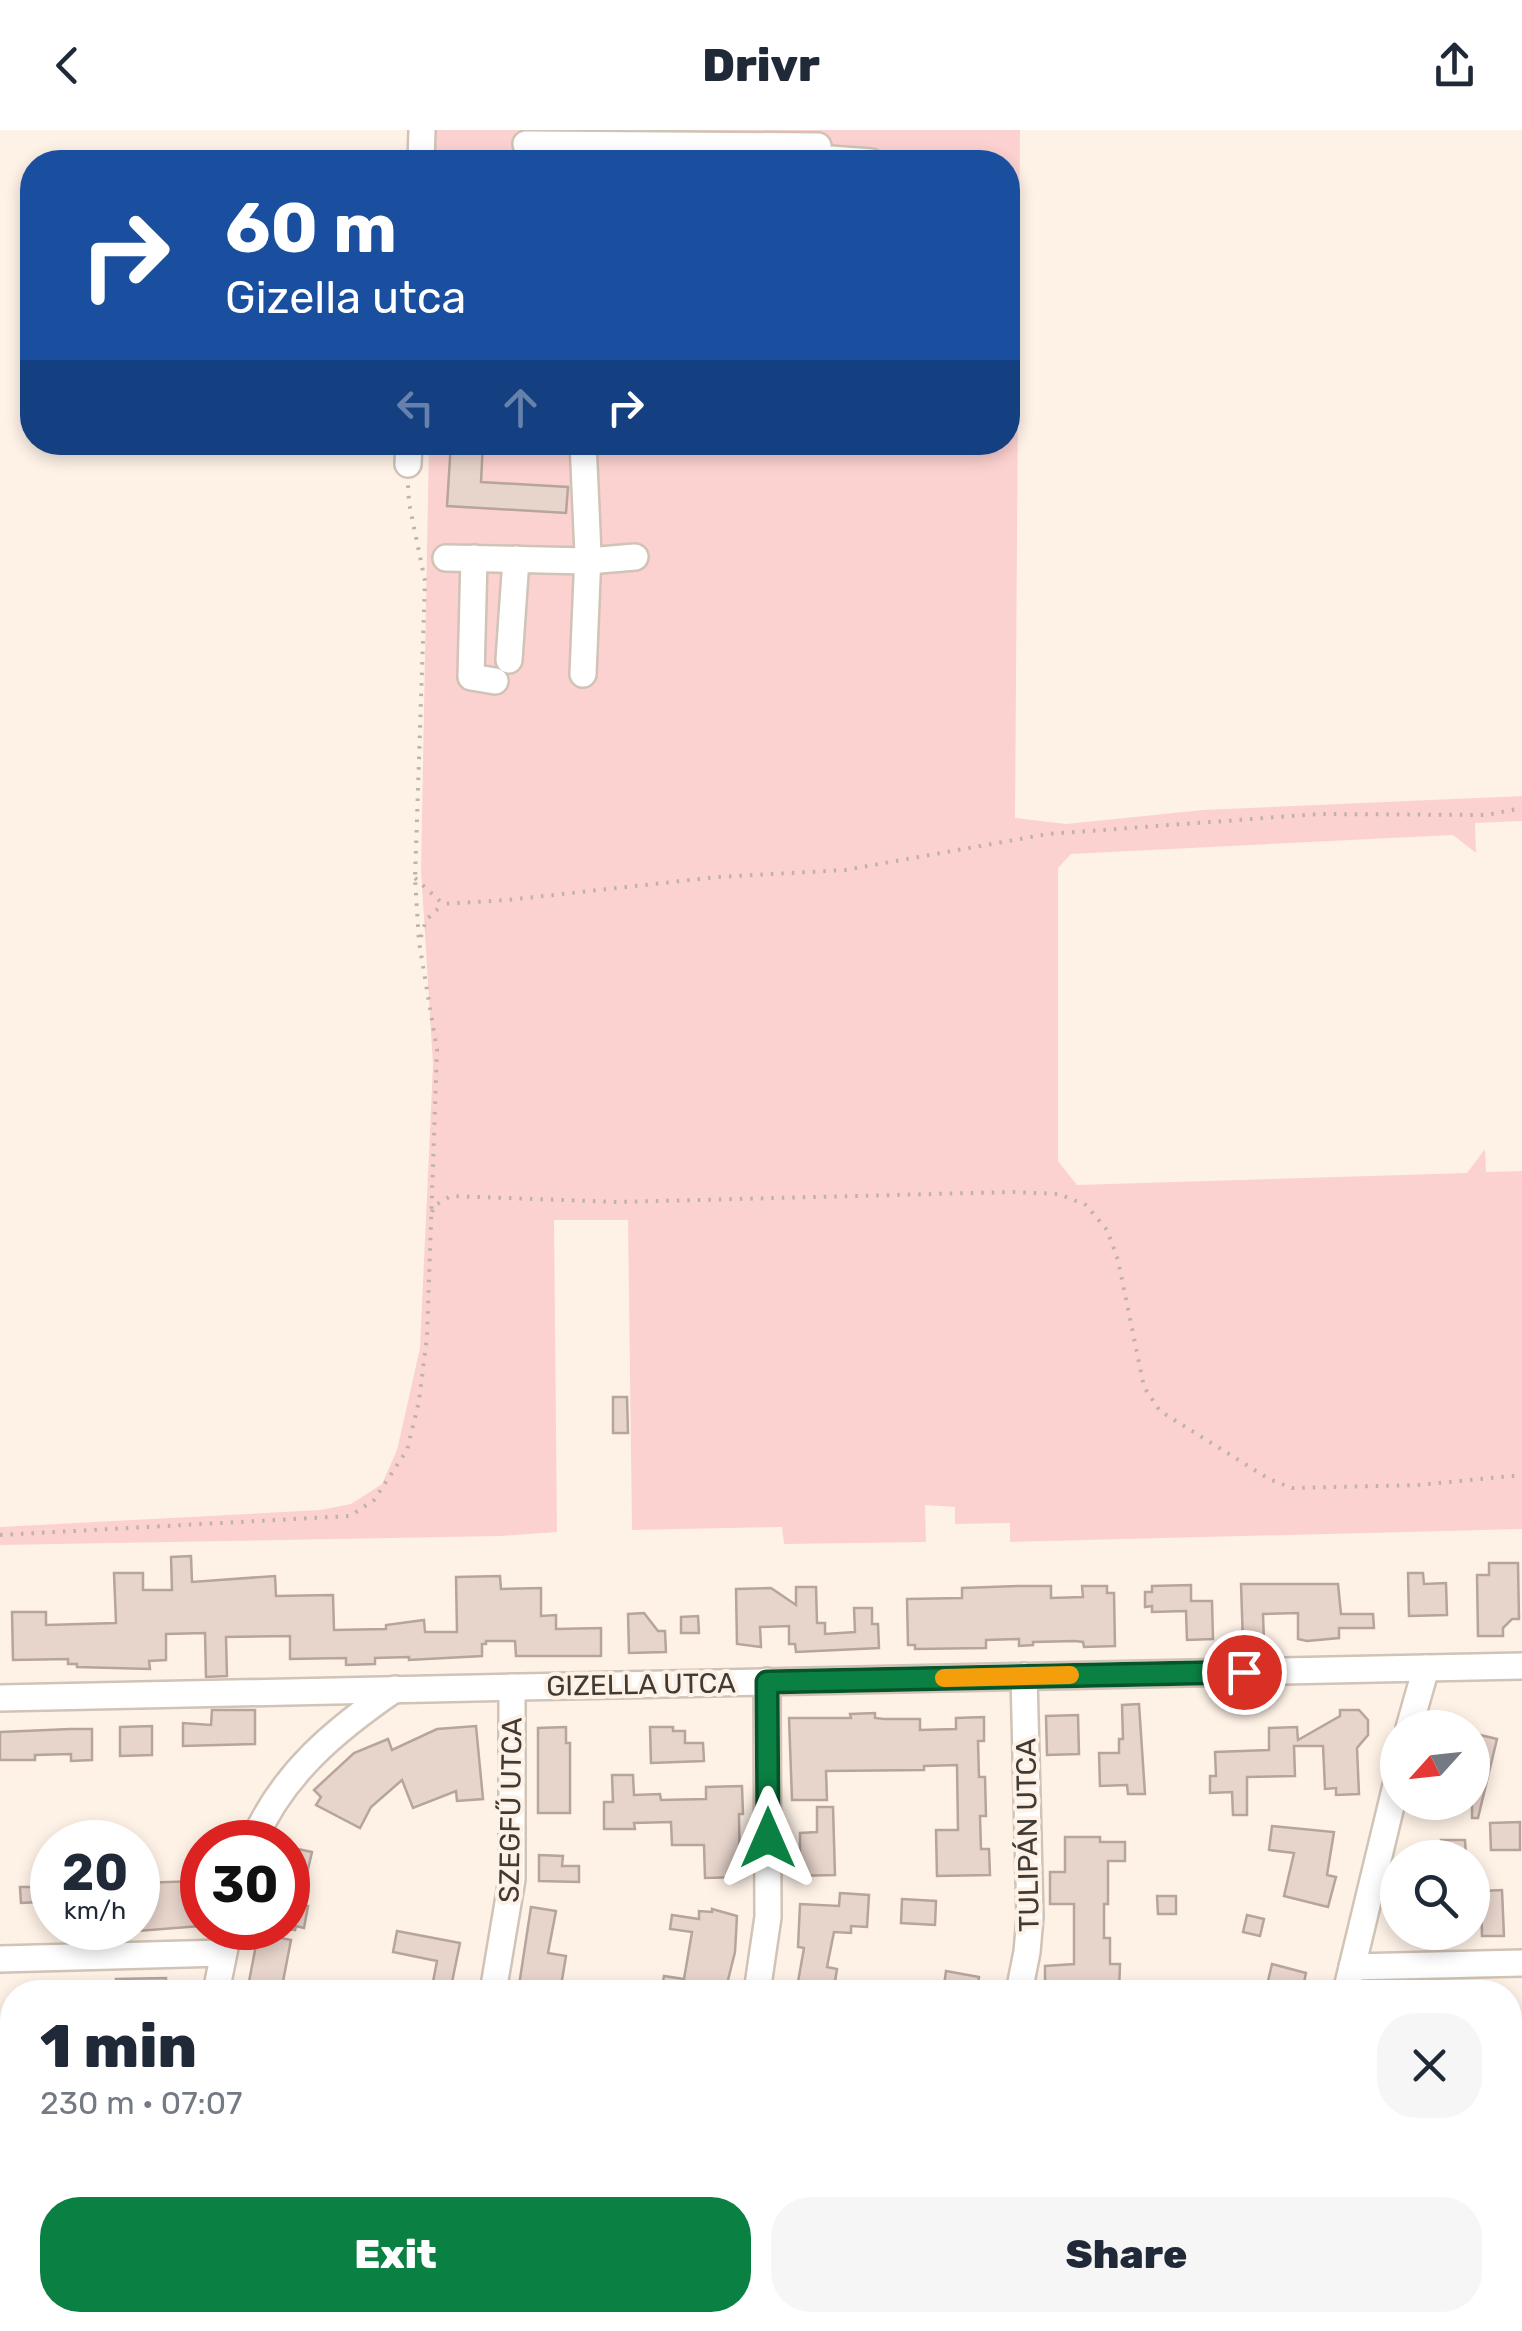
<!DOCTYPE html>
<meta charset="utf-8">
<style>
:root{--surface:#fff;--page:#f6f6f7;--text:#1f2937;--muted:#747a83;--accent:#0b8043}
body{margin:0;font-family:Rubik,sans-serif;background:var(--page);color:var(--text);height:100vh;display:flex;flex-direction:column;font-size:38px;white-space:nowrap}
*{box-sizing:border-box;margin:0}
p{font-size:32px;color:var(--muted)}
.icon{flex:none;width:55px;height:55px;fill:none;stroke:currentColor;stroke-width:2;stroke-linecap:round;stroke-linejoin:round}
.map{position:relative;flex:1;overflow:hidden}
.side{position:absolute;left:0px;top:1850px;width:1522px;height:352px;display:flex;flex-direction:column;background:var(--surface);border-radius:40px 40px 0 0;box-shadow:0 5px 15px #0003}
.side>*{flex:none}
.top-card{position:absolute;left:20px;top:20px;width:1000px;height:305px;border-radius:40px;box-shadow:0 5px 15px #0003;background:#1a4fa0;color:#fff;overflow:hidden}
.needle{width:65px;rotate:243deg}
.controls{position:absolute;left:1380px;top:1580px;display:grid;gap:20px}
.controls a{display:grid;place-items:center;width:110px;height:110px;border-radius:50%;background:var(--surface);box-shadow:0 5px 15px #0003;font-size:50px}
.speed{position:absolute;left:30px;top:1690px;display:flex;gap:20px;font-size:50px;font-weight:700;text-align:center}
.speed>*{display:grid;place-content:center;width:130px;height:130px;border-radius:50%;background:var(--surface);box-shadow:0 5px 15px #0003;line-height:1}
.speed small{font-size:25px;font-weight:400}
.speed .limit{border:15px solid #d22;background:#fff;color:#111}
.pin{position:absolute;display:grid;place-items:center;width:85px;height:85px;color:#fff;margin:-42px;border:5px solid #fff;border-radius:50%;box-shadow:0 2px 10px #0007}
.me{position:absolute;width:110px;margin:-55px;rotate:0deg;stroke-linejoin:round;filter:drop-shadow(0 0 8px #0008)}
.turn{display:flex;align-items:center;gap:35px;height:210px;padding:0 40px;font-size:45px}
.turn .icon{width:130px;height:130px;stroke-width:2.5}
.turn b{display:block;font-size:70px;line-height:85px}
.lanes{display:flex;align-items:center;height:95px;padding:0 40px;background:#0003;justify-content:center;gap:50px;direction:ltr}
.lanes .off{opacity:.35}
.round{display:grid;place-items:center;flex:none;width:105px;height:105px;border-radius:40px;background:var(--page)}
.overview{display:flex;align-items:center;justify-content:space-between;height:170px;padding:0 40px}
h1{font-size:60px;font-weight:800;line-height:75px}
.primary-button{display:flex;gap:20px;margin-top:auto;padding:20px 40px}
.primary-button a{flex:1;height:115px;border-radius:40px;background:var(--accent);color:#fff;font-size:40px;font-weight:800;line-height:115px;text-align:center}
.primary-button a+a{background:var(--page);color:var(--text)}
header{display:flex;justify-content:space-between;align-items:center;height:130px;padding:0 40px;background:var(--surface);font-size:45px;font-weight:800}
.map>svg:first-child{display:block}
.green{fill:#fcd2d0}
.building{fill:#e7d4cb;stroke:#b7a49c;stroke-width:2.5}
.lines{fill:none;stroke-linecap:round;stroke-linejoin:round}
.minor-casing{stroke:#d1c3b5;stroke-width:30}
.path{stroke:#bdb3aa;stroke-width:4;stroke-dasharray:2.5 8;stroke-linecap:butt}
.minor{stroke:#fff;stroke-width:25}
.route-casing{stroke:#07532c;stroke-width:25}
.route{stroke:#0b8043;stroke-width:18}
.slow{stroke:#f59e0b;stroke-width:18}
.labels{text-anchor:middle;stroke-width:8;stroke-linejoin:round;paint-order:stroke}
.street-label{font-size:28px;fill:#413b36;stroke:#fef2e7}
</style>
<header><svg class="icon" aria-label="back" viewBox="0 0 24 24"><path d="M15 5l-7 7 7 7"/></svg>Drivr<svg class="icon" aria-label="share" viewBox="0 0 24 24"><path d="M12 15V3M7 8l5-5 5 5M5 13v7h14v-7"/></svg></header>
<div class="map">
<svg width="1522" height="2201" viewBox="0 0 1522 2201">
<rect width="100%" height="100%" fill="#fef2e7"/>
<path class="green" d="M435,0H1020L1015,688L1066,694L1203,680L1522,666V691L1475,693L1476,723L1453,705L1071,724L1058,738V1031L1077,1055L1467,1043L1485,1019L1486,1042L1522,1041V1399L1010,1412V1393L955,1394V1377L925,1375L926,1412L784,1414L782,1397L632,1400L628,1090H554L557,1402L501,1406L0,1415V1397L320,1380L351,1374L382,1354L397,1320L420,1218L433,935L421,740L429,313L1008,312V32H434Z"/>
<g class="building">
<path d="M451,312H483L481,352L568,357L566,383L447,376Z"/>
<path d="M613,1267H627L628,1303H613Z"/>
<path d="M191,1426L192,1452L275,1446L276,1466L333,1465L334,1500L386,1499V1495L424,1490L425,1502H457L456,1447L500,1446L501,1459L541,1458V1486L556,1485V1499L601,1498V1526H516L515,1511H486V1514H482V1526L409,1530V1527L375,1528V1534L346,1535V1528L290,1529V1506L226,1507L227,1546L206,1547L205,1503L166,1504V1530L149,1531L150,1539L77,1537V1534H68V1529L13,1530L12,1482H46V1495L116,1493L114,1443H143V1460H172L171,1427Z"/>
<path d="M1489,1433H1518L1519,1489H1512L1503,1498V1506H1478L1477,1445H1489Z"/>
<path d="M1408,1443H1423L1424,1454L1446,1453L1447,1485L1409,1486Z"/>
<path d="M1241,1454H1338L1341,1484H1373L1374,1498H1339V1508L1307,1511L1298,1509V1483L1263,1484L1264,1512L1243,1513Z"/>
<path d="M1191,1455V1471H1212L1213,1509L1187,1510L1186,1481L1152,1482V1476L1145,1477V1462H1152V1456Z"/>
<path d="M1018,1456H1051V1468L1083,1467L1082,1456H1107V1463H1114L1115,1516L1084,1517L1083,1512L1075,1511L1033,1512V1515L1019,1516V1509L986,1510V1518L915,1519V1515H908L907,1469L962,1468V1458Z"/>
<path d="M796,1457H816L817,1493H825V1504L855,1502L854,1478H872V1494H878L879,1518L796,1522L795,1514H789V1496L760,1497L761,1517L737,1514L736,1459L771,1458L796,1475Z"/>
<path d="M644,1483L658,1501H665L666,1522L629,1523L628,1484Z"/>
<path d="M698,1486L699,1503H681V1487Z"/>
<path d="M1139,1574L1145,1664H1128L1127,1655L1100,1656L1099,1623H1119V1609H1123L1122,1575Z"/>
<path d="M212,1580H255V1614L183,1616V1593L211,1595Z"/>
<path d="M1340,1580H1359L1368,1590V1605L1357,1618L1359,1664L1336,1665V1658L1325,1659L1323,1616H1294L1295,1646L1247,1647V1685H1233L1232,1662L1210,1663V1646H1216L1215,1622L1269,1620V1598L1297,1597L1298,1610L1340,1586Z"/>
<path d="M875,1583V1588L884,1589H920V1600L956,1599V1588L984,1587V1611H978L979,1647H985L986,1686H980L981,1719H989L990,1745L937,1746L936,1700H958L957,1635L924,1636V1640L826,1641L827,1670H792L789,1588H851L850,1584Z"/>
<path d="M1078,1585L1079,1624L1047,1625L1046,1586Z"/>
<path d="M152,1596V1625L120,1626V1597Z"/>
<path d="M476,1596L483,1669L457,1671L456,1661L413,1678L402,1650L371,1677L360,1698L316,1675L321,1667L314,1660L354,1623L388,1609L392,1620L437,1599Z"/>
<path d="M566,1597V1613H570V1683H538V1598Z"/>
<path d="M650,1597H673V1601H685V1613H703L704,1631L651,1633Z"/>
<path d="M70,1599H92V1630L71,1631V1624L35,1625V1630H0V1602Z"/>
<path d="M1472,1603L1497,1609L1478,1688H1472Z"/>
<path d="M612,1645H633L634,1665L660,1664L661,1670L706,1669V1657L742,1656L743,1684H739L740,1747L705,1748L704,1715H672L671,1692L634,1693L635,1699H604V1672H613Z"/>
<path d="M817,1677H833L835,1745L793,1746V1724H800V1703L817,1702Z"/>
<path d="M1520,1692V1720H1491L1490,1693Z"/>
<path d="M1272,1696L1334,1702L1327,1745L1336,1747L1328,1777L1284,1766L1294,1723L1269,1720Z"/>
<path d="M1065,1707H1100V1712H1125V1731H1108V1774H1104V1808H1110V1834H1120L1119,1862H1045V1836L1074,1834V1774H1050V1742H1065Z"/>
<path d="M1441,1710H1465L1466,1728H1442Z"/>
<path d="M288,1717L312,1722L300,1774L308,1776L304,1798L296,1796L295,1800L288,1799Z"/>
<path d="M539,1725L563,1726L562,1736H579V1752L539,1751Z"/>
<path d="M199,1751L200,1796L138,1801V1753Z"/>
<path d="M20,1757H39L40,1772L21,1773Z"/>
<path d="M1502,1760L1504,1806H1482L1481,1761Z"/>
<path d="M840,1763L869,1765L867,1797L851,1796V1803L834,1802L827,1837L837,1839L834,1858L798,1852L804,1818L798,1817L800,1774L839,1776Z"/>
<path d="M1157,1766H1176V1784H1158Z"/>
<path d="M902,1769L936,1771L935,1795L901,1793Z"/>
<path d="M531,1777L556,1781L548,1823L566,1826L561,1856L547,1854L546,1862H518Z"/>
<path d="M712,1779L737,1786L735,1822L725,1862H661L664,1846L684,1849L692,1802L670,1799L672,1785L699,1789V1781L712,1782Z"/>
<path d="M1247,1785L1264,1789L1260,1806L1243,1802Z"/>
<path d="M397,1801L460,1813L450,1862H431L437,1831L393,1822Z"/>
<path d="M262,1804L291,1810L281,1862H247L256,1815L260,1816Z"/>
<path d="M1272,1834L1306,1843L1302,1862L1267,1855Z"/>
<path d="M946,1841L979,1847L977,1862H943Z"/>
<path d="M166,1848V1862H117L116,1849Z"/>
</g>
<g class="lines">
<defs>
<g id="minor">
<path d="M526,14L818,16L817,32"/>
<path d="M817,28L871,32"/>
<path d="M421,32L422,0"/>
<path d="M408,334L409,312"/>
<path d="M446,428L588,431L635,427"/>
<path d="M474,428L471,547L495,551"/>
<path d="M509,530L516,429"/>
<path d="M583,544L588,424L583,312"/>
<path d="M0,1568L1522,1536"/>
<path d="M1409,1598L1426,1538"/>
<path d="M253,1712C282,1644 335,1600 395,1559"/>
<path d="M0,1829L223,1823"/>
<path d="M1352,1837L1522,1833"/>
<path d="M216,1862L229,1798"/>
<path d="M493,1862L512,1749V1557"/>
<path d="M757,1862L768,1787L767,1551"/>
<path d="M1019,1862L1027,1822L1030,1787L1024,1546"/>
<path d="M1346,1862L1398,1647"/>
<path d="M0,2088L12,2087"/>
<path d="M1510,2119H1522"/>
<path d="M153,2201L155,2190"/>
<path d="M429,2201L431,2190"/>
<path d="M686,2201L688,2190"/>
<path d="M954,2201L956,2190"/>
<path d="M1259,2201L1261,2190"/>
</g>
</defs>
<use href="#minor" class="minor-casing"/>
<g class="path">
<path d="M415,748L443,774L507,770L718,747L845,740L1048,704L1319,684L1487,685L1522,678"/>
<path d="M421,807L426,790L442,775"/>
<path d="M432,1082L434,1076L451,1066L618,1072L1013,1062L1059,1064L1086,1075L1107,1100L1118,1130L1144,1257L1160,1281L1269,1349L1292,1358L1418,1355L1522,1345"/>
<path d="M0,1405L350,1386L374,1370L407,1320L419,1271L427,1207L437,920L419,812L415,748L425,451L409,373L408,355"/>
</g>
<use href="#minor" class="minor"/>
</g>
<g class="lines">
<defs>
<path id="route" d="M768,1708L767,1552L1244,1542"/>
</defs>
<use href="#route" class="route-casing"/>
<use href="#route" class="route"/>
<path class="slow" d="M944,1548L1070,1545"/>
</g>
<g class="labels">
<g class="street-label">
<text transform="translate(641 1554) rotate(-1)" y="10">GIZELLA UTCA</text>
<text transform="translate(510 1680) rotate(-89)" y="10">SZEGFŰ UTCA</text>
<text transform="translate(1027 1705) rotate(-91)" y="10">TULIPÁN UTCA</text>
</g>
</g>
</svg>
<div class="controls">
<a><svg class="needle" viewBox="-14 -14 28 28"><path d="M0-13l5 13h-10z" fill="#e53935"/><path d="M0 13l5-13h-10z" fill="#747a83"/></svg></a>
<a><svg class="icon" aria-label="search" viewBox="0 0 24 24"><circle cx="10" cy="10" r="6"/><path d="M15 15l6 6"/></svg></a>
</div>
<div class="speed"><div>20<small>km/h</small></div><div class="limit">30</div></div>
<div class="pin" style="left:1244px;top:1542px;background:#d93025"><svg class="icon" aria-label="arrive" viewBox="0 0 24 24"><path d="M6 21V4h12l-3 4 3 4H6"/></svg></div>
<svg class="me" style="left:768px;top:1708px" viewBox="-20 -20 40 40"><path d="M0-17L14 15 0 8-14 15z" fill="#0b8043" stroke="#fff" stroke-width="4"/></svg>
<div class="top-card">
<div class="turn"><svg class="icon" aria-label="right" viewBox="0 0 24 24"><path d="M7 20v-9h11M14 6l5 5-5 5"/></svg><div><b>60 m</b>Gizella utca</div></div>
<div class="lanes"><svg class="icon off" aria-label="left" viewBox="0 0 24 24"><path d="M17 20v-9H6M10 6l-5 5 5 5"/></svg><svg class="icon off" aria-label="ahead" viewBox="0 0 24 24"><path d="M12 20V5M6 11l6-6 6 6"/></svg><svg class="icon" aria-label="right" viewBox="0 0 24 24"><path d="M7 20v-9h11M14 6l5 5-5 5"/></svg></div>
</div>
<section class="side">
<div class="overview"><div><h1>1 min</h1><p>230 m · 07:07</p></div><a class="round"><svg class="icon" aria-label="close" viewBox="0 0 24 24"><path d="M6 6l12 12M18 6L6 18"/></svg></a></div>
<div class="primary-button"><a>Exit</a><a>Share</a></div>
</section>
</div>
